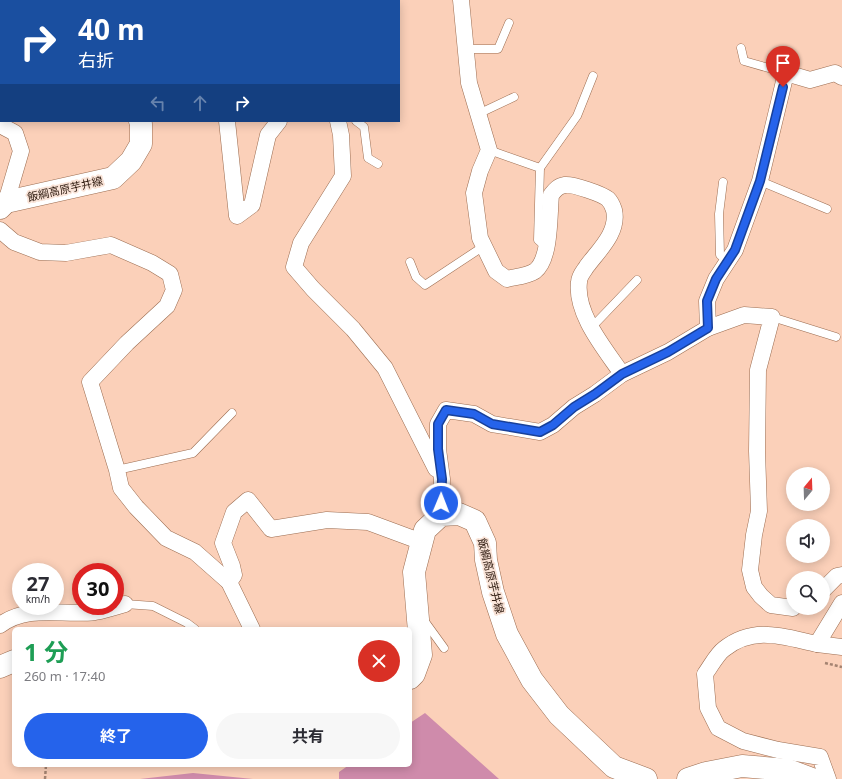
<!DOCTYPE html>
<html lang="ja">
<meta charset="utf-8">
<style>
:root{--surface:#fff;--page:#f7f7f7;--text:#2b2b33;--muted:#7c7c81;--accent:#2563eb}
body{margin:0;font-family:"Noto Sans","Noto Sans JP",sans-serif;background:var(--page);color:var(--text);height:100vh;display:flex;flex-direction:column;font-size:15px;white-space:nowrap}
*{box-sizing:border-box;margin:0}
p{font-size:13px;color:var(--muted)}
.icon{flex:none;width:22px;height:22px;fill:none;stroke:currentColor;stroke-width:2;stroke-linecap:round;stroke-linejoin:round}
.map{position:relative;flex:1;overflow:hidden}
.drawer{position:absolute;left:12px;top:627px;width:400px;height:140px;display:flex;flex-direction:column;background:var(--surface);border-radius:6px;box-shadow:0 2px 10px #0003}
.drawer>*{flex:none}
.banner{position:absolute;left:0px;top:0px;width:400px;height:122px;box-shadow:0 2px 10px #0003;background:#1a4fa0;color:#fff;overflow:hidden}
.needle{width:26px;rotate:19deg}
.fabs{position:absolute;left:786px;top:467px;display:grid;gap:8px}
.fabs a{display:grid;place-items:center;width:44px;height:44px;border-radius:50%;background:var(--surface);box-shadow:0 2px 10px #0003;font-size:20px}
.speed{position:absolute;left:12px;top:563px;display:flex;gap:8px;font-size:20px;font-weight:700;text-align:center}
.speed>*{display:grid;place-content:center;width:52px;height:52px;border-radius:50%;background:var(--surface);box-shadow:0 2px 10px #0003;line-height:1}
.speed small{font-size:10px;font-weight:400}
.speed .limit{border:6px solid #d22;background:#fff;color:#111}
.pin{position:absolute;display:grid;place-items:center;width:34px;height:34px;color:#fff;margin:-41px -17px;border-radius:50% 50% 50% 0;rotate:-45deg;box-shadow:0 0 4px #0007}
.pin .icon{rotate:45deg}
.me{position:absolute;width:44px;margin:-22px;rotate:1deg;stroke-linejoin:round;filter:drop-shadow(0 0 3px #0008)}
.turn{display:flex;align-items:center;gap:14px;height:84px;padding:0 12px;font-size:18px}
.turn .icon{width:52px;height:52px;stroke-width:2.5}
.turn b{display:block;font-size:28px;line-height:34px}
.lanes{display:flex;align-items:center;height:38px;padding:0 12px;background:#0003;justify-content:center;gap:20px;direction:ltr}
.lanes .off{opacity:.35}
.round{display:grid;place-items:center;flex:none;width:42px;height:42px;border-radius:21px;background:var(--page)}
.overview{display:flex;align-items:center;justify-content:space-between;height:68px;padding:0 12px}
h1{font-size:24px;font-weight:700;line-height:30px;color:#1e9e55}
.cta{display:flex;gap:8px;margin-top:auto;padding:8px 12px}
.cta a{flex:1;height:46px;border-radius:24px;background:var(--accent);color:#fff;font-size:16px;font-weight:700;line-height:46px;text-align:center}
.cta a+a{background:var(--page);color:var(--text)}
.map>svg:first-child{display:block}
.forest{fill:#cf8bab}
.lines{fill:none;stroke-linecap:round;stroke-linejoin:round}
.service-casing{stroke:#9c6d51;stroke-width:9}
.minor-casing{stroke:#9c6d51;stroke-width:17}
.secondary-casing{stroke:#9c6d51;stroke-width:23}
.path{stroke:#a48371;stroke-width:2.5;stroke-dasharray:3 2;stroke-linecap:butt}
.service{stroke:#fff;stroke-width:8}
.minor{stroke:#fff;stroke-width:16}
.secondary{stroke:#fff;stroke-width:22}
.route-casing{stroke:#184099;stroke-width:10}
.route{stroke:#2563eb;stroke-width:7}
.labels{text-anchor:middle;stroke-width:3.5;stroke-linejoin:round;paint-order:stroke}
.street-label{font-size:11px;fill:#342015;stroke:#f9e3d7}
</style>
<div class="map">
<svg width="842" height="779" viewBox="0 0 842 779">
<rect width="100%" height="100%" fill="#fbd0b9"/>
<g class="forest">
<path d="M425,713L499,779H339V772L349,765H410V723Z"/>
<path d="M193,773L253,779H140Z"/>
</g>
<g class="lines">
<defs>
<g id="service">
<path d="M228,1L229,0"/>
<path d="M741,48L744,61L786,73"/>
<path d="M466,49H498L509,23"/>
<path d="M478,114L514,97"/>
<path d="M356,121L364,127L368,158L378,164"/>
<path d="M489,150L540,168L538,240L547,248"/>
<path d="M540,168L577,116L593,76"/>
<path d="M760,181L827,209"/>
<path d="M723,182L719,214L720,255L728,261"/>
<path d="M410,262L416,277L425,285L484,246"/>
<path d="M772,317L836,337"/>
<path d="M591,328L637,280"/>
<path d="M117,470L193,453L232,413"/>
<path d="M125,604L153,606L187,623L195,629"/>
<path d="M423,619L444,648"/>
</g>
<g id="minor">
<path d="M203,0V1"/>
<path d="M461,0L469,83L489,150L480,171L474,193L480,238L496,271L507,279C515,277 528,276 535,271C551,259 549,214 551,195C555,190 558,186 565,185C573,184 602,194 608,199C611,202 613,207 614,210C619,232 599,250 587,266C584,271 579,276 579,282C575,314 605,349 622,374"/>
<path d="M227,121L237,216L252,205L268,135L279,121"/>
<path d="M338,121L341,135L343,176L301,243L294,267L313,289L353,329L385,368L436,469"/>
<path d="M0,125L15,133L21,151L6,202"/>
<path d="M0,230L14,242L40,252L66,253L111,245L152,263L170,274L174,290L167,306L127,343L90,382L117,470L121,488L136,507L166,538L195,552L229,582L252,629"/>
<path d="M708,328L707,301L716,279L735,250L760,181L786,73L810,80L835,73L842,77"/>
<path d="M441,515L442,479L438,449V424L446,410L474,414L492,424L540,432L553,425L574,407L595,394L622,374L668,352L708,328L744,315L772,317L758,370L757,451L759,511L754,535L750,570L754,587L761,596L771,605L793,608"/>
<path d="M229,582L234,575L232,566L223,543L234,512L248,500L271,529L327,520L368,522L422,542"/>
<path d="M823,590L837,576L842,575"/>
<path d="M0,625C29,604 62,616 95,612C105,610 115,607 125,604"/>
<path d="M817,644L842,647"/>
<path d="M828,779L820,757L778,750L743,741L718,728L708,708L705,674C711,666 717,654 724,649C754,625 784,637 817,644L842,603"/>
</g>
<g id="secondary">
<path d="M102,0V1"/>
<path d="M0,208L6,202L113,178L131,161L141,144V124L140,121"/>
<path d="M0,667L14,661"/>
<path d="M410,678L414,674L421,655L414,572L425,530L441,515L459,514L475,521L485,543L486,560L493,592L507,634L532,680L559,715L614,767L646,779"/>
<path d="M688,779L706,773L742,766L788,770L812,779"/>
</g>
</defs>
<use href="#service" class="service-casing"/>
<use href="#minor" class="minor-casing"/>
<use href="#secondary" class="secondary-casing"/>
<g class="path">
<path d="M825,663L842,667"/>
<path d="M45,779L46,765"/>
</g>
<use href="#service" class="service"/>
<use href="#minor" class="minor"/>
<use href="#secondary" class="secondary"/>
</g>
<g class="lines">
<defs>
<path id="route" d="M441,503L442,479L438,449V424L446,410L474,414L492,424L540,432L553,425L574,407L595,394L622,374L668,352L708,328L707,301L716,279L735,250L760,181L783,87"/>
</defs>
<use href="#route" class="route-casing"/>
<use href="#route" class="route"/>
</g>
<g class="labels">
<g class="street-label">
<text transform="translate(65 189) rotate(-13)" y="4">飯綱高原芋井線</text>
<text transform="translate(491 576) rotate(76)" y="4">飯綱高原芋井線</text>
</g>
</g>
</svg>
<div class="fabs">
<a><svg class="needle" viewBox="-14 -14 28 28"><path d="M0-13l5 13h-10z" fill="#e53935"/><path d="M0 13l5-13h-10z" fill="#7c7c81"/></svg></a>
<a><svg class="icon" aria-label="sound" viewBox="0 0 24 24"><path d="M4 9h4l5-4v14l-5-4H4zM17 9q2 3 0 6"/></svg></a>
<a><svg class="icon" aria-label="search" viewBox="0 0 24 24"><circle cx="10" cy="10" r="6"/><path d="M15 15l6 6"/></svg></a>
</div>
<div class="speed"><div>27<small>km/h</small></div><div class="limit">30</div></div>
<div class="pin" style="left:783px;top:87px;background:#d93025"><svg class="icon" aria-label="arrive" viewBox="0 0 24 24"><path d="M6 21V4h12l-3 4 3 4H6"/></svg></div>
<svg class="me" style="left:441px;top:503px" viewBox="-20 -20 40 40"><circle r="17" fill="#2563eb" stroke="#fff" stroke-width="3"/><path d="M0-11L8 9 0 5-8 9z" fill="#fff"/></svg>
<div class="banner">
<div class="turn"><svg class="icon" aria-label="right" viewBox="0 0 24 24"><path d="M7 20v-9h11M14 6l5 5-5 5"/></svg><div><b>40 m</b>右折</div></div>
<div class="lanes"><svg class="icon off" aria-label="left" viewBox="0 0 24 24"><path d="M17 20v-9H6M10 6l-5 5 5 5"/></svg><svg class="icon off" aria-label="ahead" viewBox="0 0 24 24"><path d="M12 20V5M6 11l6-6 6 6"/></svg><svg class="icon" aria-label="right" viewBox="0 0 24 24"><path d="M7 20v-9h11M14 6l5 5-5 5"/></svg></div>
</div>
<section class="drawer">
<div class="overview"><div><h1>1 分</h1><p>260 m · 17:40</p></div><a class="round" style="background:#d93025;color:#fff"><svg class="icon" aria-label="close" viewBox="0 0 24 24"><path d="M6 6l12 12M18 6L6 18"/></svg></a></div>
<div class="cta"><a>終了</a><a>共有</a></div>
</section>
</div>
